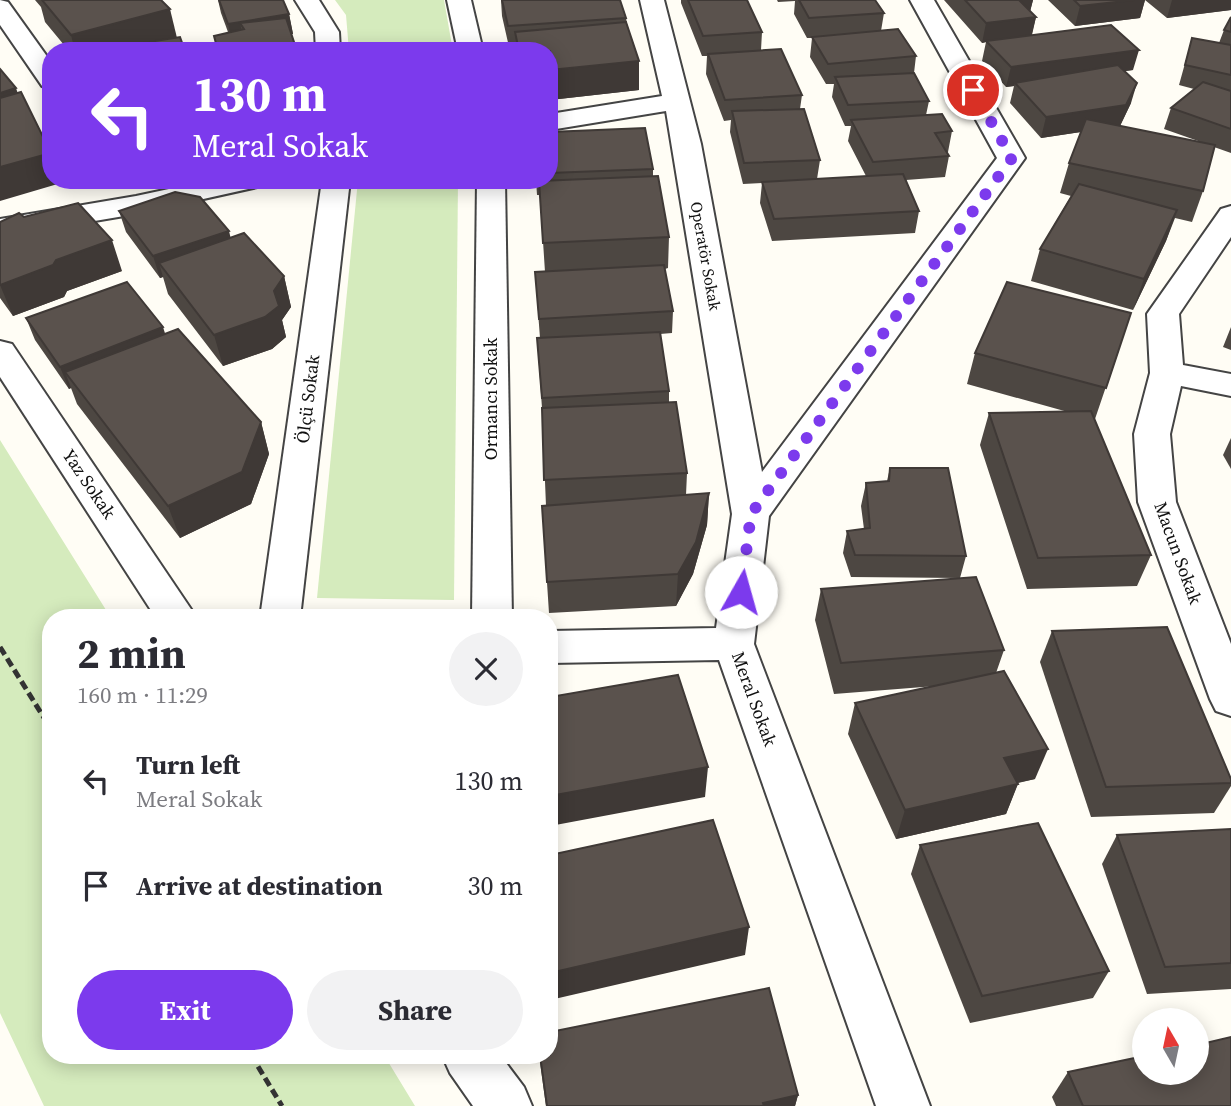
<!DOCTYPE html>
<meta charset="utf-8">
<style>
:root{--surface:#fff;--page:#f2f2f3;--text:#2b2b33;--muted:#7c7c81;--accent:#7c3aed}
body{margin:0;font-family:"Source Serif 4",serif;background:var(--page);color:var(--text);height:100vh;display:flex;flex-direction:column;font-size:26px;white-space:nowrap}
*{box-sizing:border-box;margin:0}
p{font-size:23px;color:var(--muted)}
.icon{flex:none;width:38px;height:38px;fill:none;stroke:currentColor;stroke-width:2;stroke-linecap:round;stroke-linejoin:round}
.map{position:relative;flex:1;overflow:hidden}
.panel{position:absolute;left:42px;top:609px;width:516px;height:455px;display:flex;flex-direction:column;background:var(--surface);border-radius:28px;box-shadow:0 4px 18px #0003}
.panel>*{flex:none}
.top-card{position:absolute;left:42px;top:42px;width:516px;height:147px;border-radius:28px;box-shadow:0 4px 18px #0003;background:#7c3aed;color:#fff;overflow:hidden}
.needle{width:46px;rotate:351deg}
.tools{position:absolute;left:1132px;top:1008px;display:grid;gap:14px}
.tools a{display:grid;place-items:center;width:77px;height:77px;border-radius:50%;background:var(--surface);box-shadow:0 4px 18px #0003;font-size:35px}
.pin{position:absolute;display:grid;place-items:center;width:60px;height:60px;color:#fff;margin:-30px;border:4px solid #fff;border-radius:50%;box-shadow:0 2px 7px #0007}
.me{position:absolute;width:77px;margin:-38px;rotate:7deg;stroke-linejoin:round;filter:drop-shadow(0 0 5px #0008)}
.turn{display:flex;align-items:center;gap:24px;height:147px;padding:0 35px;font-size:32px}
.turn .icon{width:91px;height:91px;stroke-width:2.5}
.turn b{display:block;font-size:49px;line-height:60px}
.round{display:grid;place-items:center;flex:none;width:74px;height:74px;border-radius:37px;background:var(--page)}
.head{display:flex;align-items:center;justify-content:space-between;height:119px;padding:0 35px}
h1{font-size:42px;font-weight:700;line-height:52px}
.button{display:flex;gap:14px;margin-top:auto;padding:14px 35px}
.button a{flex:1;height:80px;border-radius:42px;background:var(--accent);color:#fff;font-size:28px;font-weight:700;line-height:80px;text-align:center}
.button a+a{background:var(--page);color:var(--text)}
ul{padding:0;list-style:none}
li{display:flex;align-items:center;gap:21px;height:105px;padding:0 35px}
li div{flex:1}
li b{display:block;font-size:26px}
li em{font-style:normal}
.map>svg:first-child{display:block}
.green{fill:#d5ebbd}
.lines{fill:none;stroke-linecap:round;stroke-linejoin:round}
.minor-casing{stroke:#444;stroke-width:4}
.path{stroke:#333;stroke-width:5;stroke-dasharray:9 4.5;stroke-linecap:butt}
.minor{fill:#fff;fill-rule:evenodd}
.wall{fill:#4d4742}
.shaded-wall{fill:#3f3936}
.building{fill:#5a524d;stroke:#3f3936;stroke-width:2}
.route{stroke:#7c3aed;stroke-width:12;stroke-dasharray:0 21.6}
.labels{text-anchor:middle;stroke-width:7;stroke-linejoin:round;paint-order:stroke}
.far-street-label{font-size:16px;fill:#111;stroke:#fff}
.street-label{font-size:18px;fill:#111;stroke:#fff}
</style>
<div class="map">
<svg width="1231" height="1106" viewBox="0 0 1231 1106">
<rect width="100%" height="100%" fill="#fffdf5"/>
<g class="green">
<path d="M335,0H444L453,51H349L346,15Z"/>
<path d="M358,180H458L454,600L317,598Z"/>
<path d="M0,440L111,618H51V1055H384L415,1106H44L0,1013Z"/>
</g>
<g class="lines">
<defs>
<g id="minor">
<path d="M0,0L8,2L51,62V89L42,86L0,25Z"/>
<path d="M295,0H319L339,32L340,51H316L315,32Z"/>
<path d="M447,0H471L483,51H458Z"/>
<path d="M640,0H664L701,144L762,472L997,158L910,0H934L1025,158L769,516L754,644L930,1106H876L719,660L550,663V631L716,628L732,514L666,111L550,130V114L662,96Z"/>
<path d="M211,180H266L262,186L136,214L0,237V219L136,196Z"/>
<path d="M322,180H350L300,618H260Z"/>
<path d="M477,180H505L512,618H472Z"/>
<path d="M1231,206V237L1179,314L1183,365L1231,374V396L1181,386L1170,434L1176,502L1231,644V716L1216,711L1210,699L1138,502L1134,434L1150,373L1147,314L1221,209Z"/>
<path d="M0,341L12,344L197,618H156L0,377Z"/>
<path d="M442,1055H500L524,1087L532,1106H473L450,1073Z"/>
</g>
</defs>
<use href="#minor" class="minor-casing"/>
<g class="path">
<path d="M0,647L51,729"/>
<path d="M251,1055L282,1106"/>
</g>
<use href="#minor" class="minor"/>
</g>
<g class="wall">
<path d="M35,0H161L176,37L185,51H69L45,22L41,7Z"/>
<path d="M218,0H283L289,14L293,34L228,32L221,13Z"/>
<path d="M501,0H620L626,18L639,90L550,100V51H516L515,46L509,47L502,16Z"/>
<path d="M681,0H747L762,32L761,50L802,95L800,109L820,160L817,179L866,176L848,141L851,126H845L832,97L834,84H826L810,57L812,38H807L794,14L795,1L778,2L777,0H875L884,13L881,31L916,56L914,73L929,101L926,115L952,131L948,152H947L949,156L945,177L906,180L919,211L915,233L772,241L760,203L762,183L743,184L730,132L731,120L724,121L706,74L707,56H702L681,3Z"/>
<path d="M944,0H1033L1030,11L1036,17L1032,35L1133,70L1125,71L1131,103L1120,126L1201,142L1164,129L1171,108L1194,89L1179,85L1192,38L1219,43L1224,30L1231,17V153L1214,147L1203,191L1192,222L1175,218L1166,241L1133,310L1031,281L1040,249L1071,196L1060,193L1069,163L1081,132L1041,138L1010,103L1014,86L1006,87L982,61L986,42L982,43Z"/>
<path d="M1048,0H1231V10L1167,18L1145,0L1140,18L1075,26Z"/>
<path d="M550,132L653,169V176L669,237L668,268L665,269L673,311L672,333L660,334L669,391V402L687,473L686,495L709,493L707,525L693,574L676,606L549,613L542,506H546L542,408L537,338H540L535,272H545L540,195H537L536,180H550Z"/>
<path d="M119,211L230,237L284,276L291,307L282,320L286,337L272,349L223,366L168,294L163,277L160,278L126,232Z"/>
<path d="M0,222L122,271L67,291L64,297L13,316L0,298Z"/>
<path d="M1131,313L1095,419H1094L1151,555L1137,586L1027,589L980,445L989,413L1068,412L967,384L975,353Z"/>
<path d="M26,318L165,334L261,422L269,454L251,504L180,538L77,404L71,388L69,389L35,340Z"/>
<path d="M1231,327V350L1223,347Z"/>
<path d="M1231,438V469L1223,455Z"/>
<path d="M890,468L966,556L960,578L851,577L843,553L847,531L864,529L861,506L866,483L887,481Z"/>
<path d="M821,589L1004,650L996,673L1035,779L1018,783L1006,814L896,839L848,734L855,703L936,686L834,694L815,620Z"/>
<path d="M1052,631L1231,779V786L1214,813L1091,817L1040,662Z"/>
<path d="M1231,829V989L1147,994L1102,864L1117,835Z"/>
<path d="M920,845L1109,971L1093,998L970,1023L911,874Z"/>
<path d="M539,1055H550L798,1095L795,1106H546Z"/>
<path d="M1068,1072L1231,1106H1056L1052,1097Z"/>
</g>
<g class="shaded-wall">
<path d="M1017,0H1033L1029,16Z"/>
<path d="M1134,0H1145L1140,18L1075,26L1080,6Z"/>
<path d="M1172,0H1231V10L1167,18Z"/>
<path d="M170,9L177,38L129,51H75L71,35Z"/>
<path d="M289,14L293,34L247,41L244,29L240,23L244,42L232,44L228,24Z"/>
<path d="M1036,17L1031,37L986,41V42L982,43L986,23Z"/>
<path d="M1139,50L1133,70L1017,86L1015,83L1014,86L1006,87L1011,67Z"/>
<path d="M639,61V90L550,100V70Z"/>
<path d="M1137,83L1131,103L1120,126L1041,138L1046,117Z"/>
<path d="M16,88L23,109L0,116V93Z"/>
<path d="M51,153V180H60L61,183L0,201V167Z"/>
<path d="M1177,210L1166,241L1133,310L1144,279Z"/>
<path d="M229,231L234,252L159,263L163,277L160,278L153,256Z"/>
<path d="M112,240L122,271L67,291L64,297L13,316L0,285L56,260Z"/>
<path d="M284,276L291,307L282,320L286,337L272,349L223,366L214,335L274,291Z"/>
<path d="M163,327L170,349L65,372L71,388L69,389L60,367Z"/>
<path d="M261,422L269,454L251,504L180,538L168,506Z"/>
<path d="M709,493L707,525L693,574L676,606L678,574Z"/>
<path d="M1048,749L1035,779L993,788L1004,758Z"/>
<path d="M708,767L705,797L550,826V796Z"/>
<path d="M1018,784L1006,814L896,839L905,810Z"/>
<path d="M749,927L745,955L550,1000V973Z"/>
<path d="M798,1095L795,1106H762L763,1103Z"/>
</g>
<g class="building">
<path d="M42,0H161L170,9L71,35Z"/>
<path d="M219,0H283L289,14L228,24Z"/>
<path d="M502,0H620L626,18L508,26Z"/>
<path d="M688,0H747L762,32L703,36Z"/>
<path d="M799,0H875L884,13L809,18Z"/>
<path d="M965,0H1019L1036,17L986,23Z"/>
<path d="M1074,0H1134L1080,6Z"/>
<path d="M1231,17V32L1224,30Z"/>
<path d="M286,18L297,51H218L214,36L244,29L240,23Z"/>
<path d="M626,22L639,61L550,70V51H519L515,32Z"/>
<path d="M1111,25L1139,50L1011,67L986,41Z"/>
<path d="M898,29L916,56L828,64L812,37Z"/>
<path d="M180,37L185,51H93Z"/>
<path d="M1192,38L1231,45V75L1185,65Z"/>
<path d="M781,49L802,95L725,100L708,54Z"/>
<path d="M1118,65L1137,83L1126,105L1046,117L1015,83Z"/>
<path d="M0,69L16,88L0,93Z"/>
<path d="M914,73L929,101L848,105L835,77Z"/>
<path d="M1203,82L1231,91V129L1171,108Z"/>
<path d="M21,92L51,153L0,167V98Z"/>
<path d="M804,109L820,160L744,163L732,111Z"/>
<path d="M942,114L952,131L935,133L949,156L873,162L851,120Z"/>
<path d="M1086,119L1215,145L1203,191L1069,163Z"/>
<path d="M645,128L653,169L550,173V132Z"/>
<path d="M903,174L919,211L774,219L762,182Z"/>
<path d="M658,176L669,237L543,243L539,181Z"/>
<path d="M1079,184L1177,210L1144,279L1040,249Z"/>
<path d="M175,192L200,197L229,231L153,256L119,211Z"/>
<path d="M78,203L112,240L56,260L53,265L0,285V222L19,213L24,217Z"/>
<path d="M244,233L284,276L274,291L279,306L265,317L214,335L159,263Z"/>
<path d="M664,265L673,311L539,319L535,272Z"/>
<path d="M127,282L163,327L60,367L26,318Z"/>
<path d="M1007,282L1131,313L1106,388L975,353Z"/>
<path d="M178,329L261,422L242,472L168,506L65,372Z"/>
<path d="M660,332L669,391L542,398L537,338Z"/>
<path d="M676,402L687,473L544,480L542,408Z"/>
<path d="M1091,411L1151,555L1038,558L989,413Z"/>
<path d="M890,468H948L966,556L855,555L847,531L870,528L866,483L889,481Z"/>
<path d="M709,493L696,542L678,574L547,582L542,506Z"/>
<path d="M976,577L1004,650L841,663L821,589Z"/>
<path d="M1167,627L1231,779V783L1106,787L1052,631Z"/>
<path d="M1004,671L1048,749L1004,758L1018,784L905,810L855,703Z"/>
<path d="M678,675L708,767L550,796V697Z"/>
<path d="M713,820L749,927L550,973V855Z"/>
<path d="M1038,823L1109,971L982,996L920,845Z"/>
<path d="M1231,829V963L1165,967L1117,835Z"/>
<path d="M769,988L798,1095L763,1103L764,1106H547L540,1055H550V1032Z"/>
<path d="M1231,1037V1106H1083L1068,1072L1144,1056V1073H1197V1045Z"/>
</g>
<g class="lines">
<path class="route" d="M741,592L751,514L1012,158L973,90"/>
</g>
<g class="labels">
<g class="far-street-label">
<text transform="translate(706 256) rotate(80)" y="6">Operatör Sokak</text>
</g>
<g class="street-label">
<text transform="translate(308 399) rotate(-83)" y="6">Ölçü Sokak</text>
<text transform="translate(491 399) rotate(-90)" y="6">Ormancı Sokak</text>
<text transform="translate(89 484) rotate(56)" y="6">Yaz Sokak</text>
<text transform="translate(1178 553) rotate(70)" y="6">Macun Sokak</text>
<text transform="translate(754 699) rotate(70)" y="6">Meral Sokak</text>
</g>
</g>
</svg>
<div class="tools">
<a><svg class="needle" viewBox="-14 -14 28 28"><path d="M0-13l5 13h-10z" fill="#e53935"/><path d="M0 13l5-13h-10z" fill="#7c7c81"/></svg></a>
</div>
<div class="pin" style="left:973px;top:90px;background:#d93025"><svg class="icon" aria-label="arrive" viewBox="0 0 24 24"><path d="M6 21V4h12l-3 4 3 4H6"/></svg></div>
<svg class="me" style="left:741px;top:592px" viewBox="-20 -20 40 40"><circle r="19" fill="#fff"/><path d="M0-13L10 11 0 6-10 11z" fill="#7c3aed"/></svg>
<div class="top-card">
<div class="turn"><svg class="icon" aria-label="left" viewBox="0 0 24 24"><path d="M17 20v-9H6M10 6l-5 5 5 5"/></svg><div><b>130 m</b>Meral Sokak</div></div>
</div>
<section class="panel">
<div class="head"><div><h1>2 min</h1><p>160 m · 11:29</p></div><a class="round"><svg class="icon" aria-label="close" viewBox="0 0 24 24"><path d="M6 6l12 12M18 6L6 18"/></svg></a></div>
<ul>
<li><svg class="icon" aria-label="left" viewBox="0 0 24 24"><path d="M17 20v-9H6M10 6l-5 5 5 5"/></svg><div><b>Turn left</b><p>Meral Sokak</p></div><em>130 m</em></li>
<li><svg class="icon" aria-label="arrive" viewBox="0 0 24 24"><path d="M6 21V4h12l-3 4 3 4H6"/></svg><div><b>Arrive at destination</b></div><em>30 m</em></li>
</ul>
<div class="button"><a>Exit</a><a>Share</a></div>
</section>
</div>
